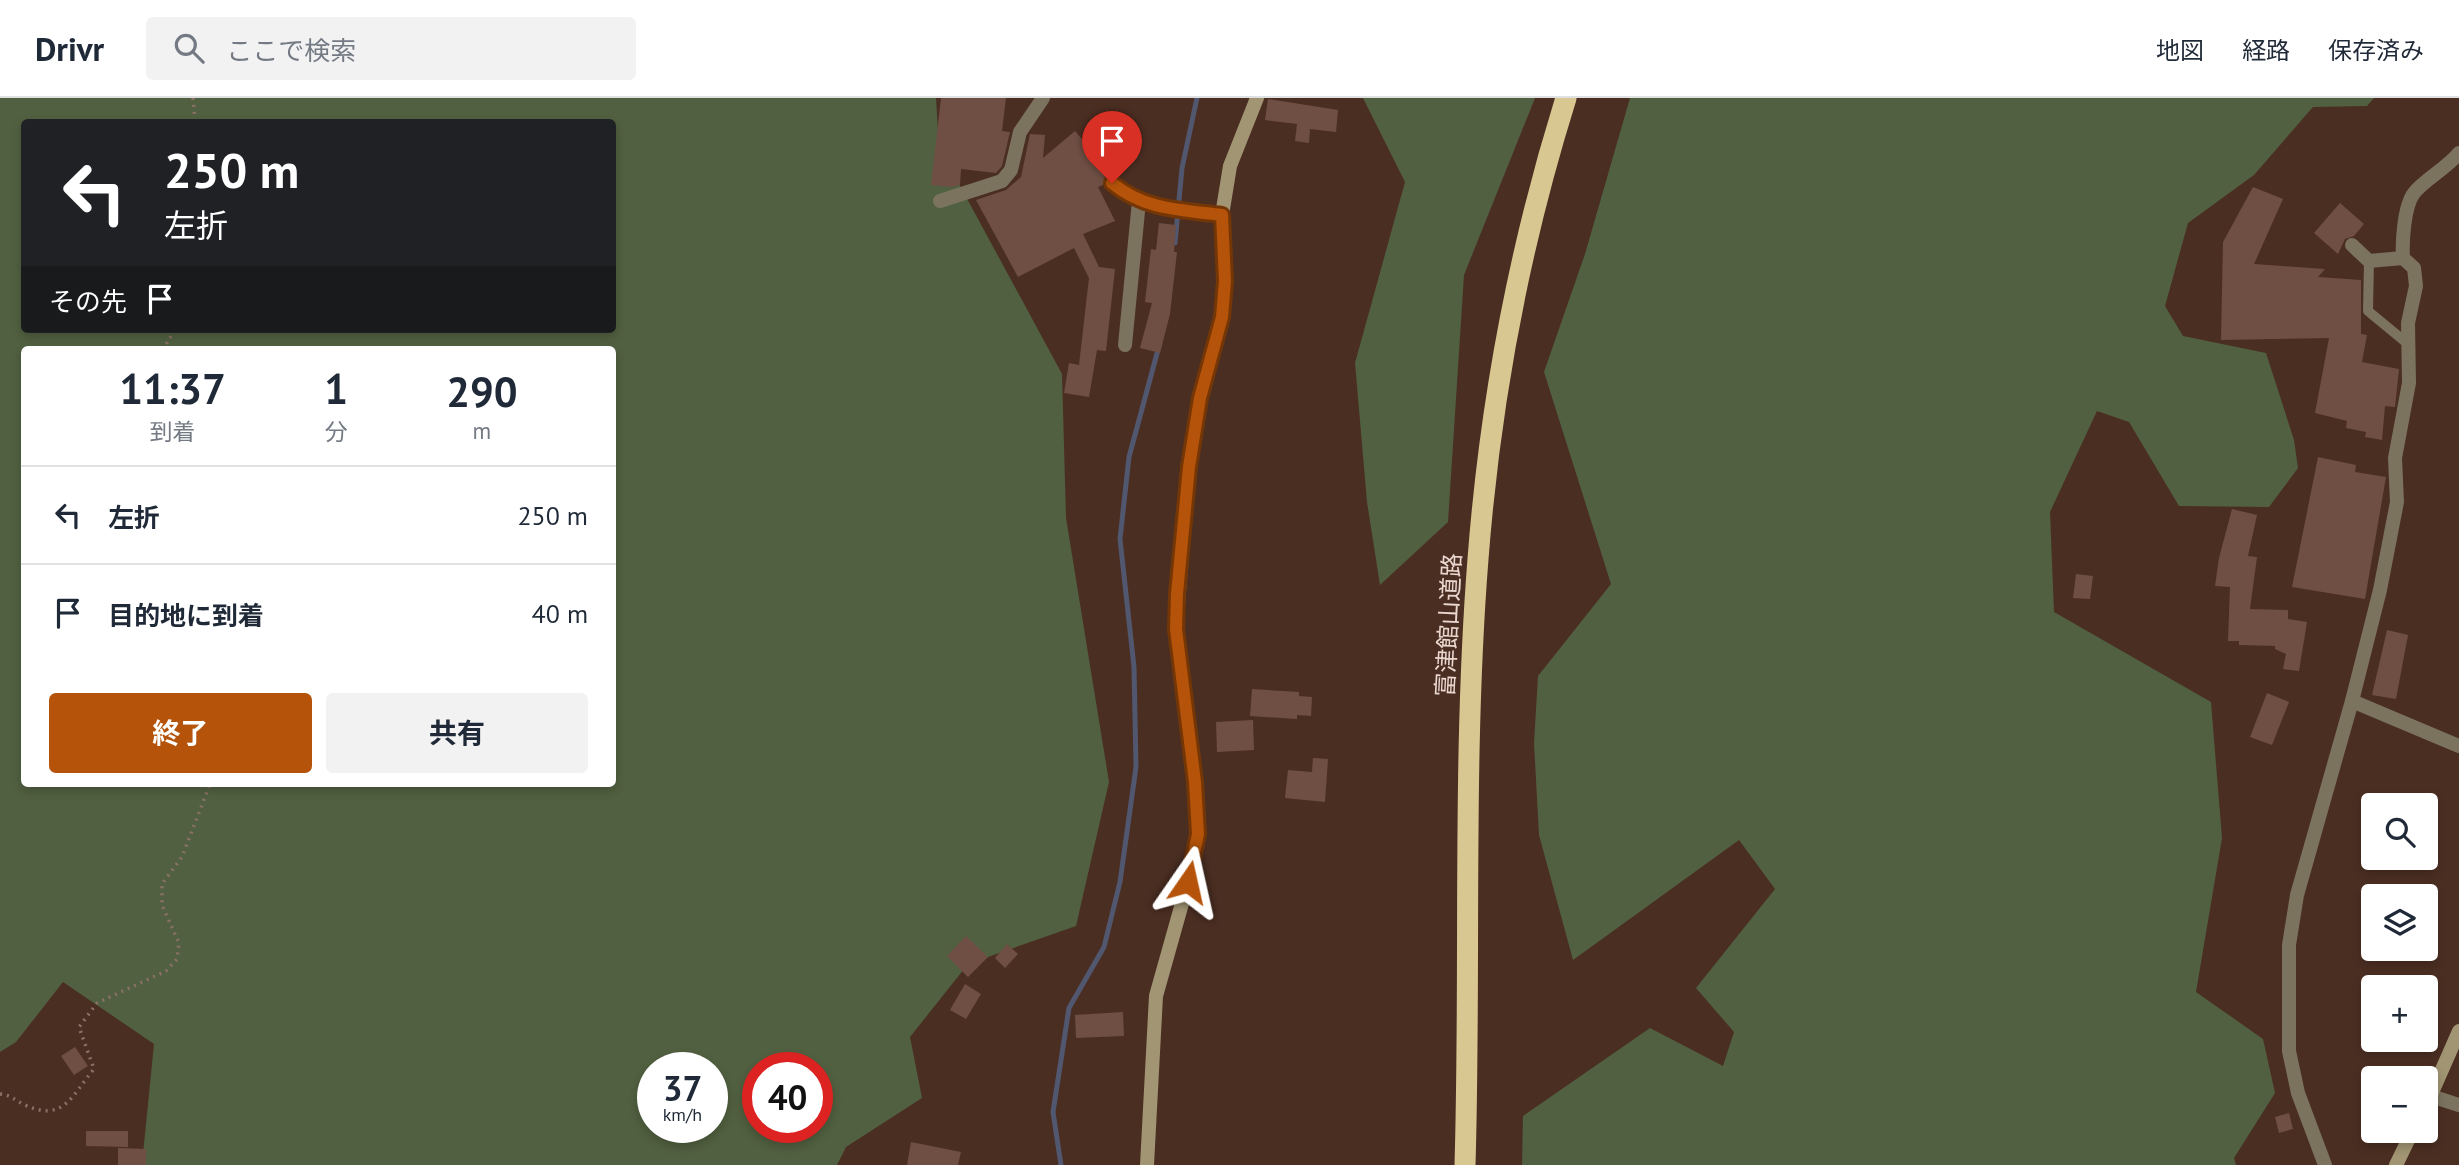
<!DOCTYPE html>
<html lang="ja">
<meta charset="utf-8">
<style>
:root{--surface:#fff;--page:#f2f2f3;--text:#1f2937;--muted:#747a83;--line:#e0e1e3;--accent:#b45309}
body{margin:0;font-family:"PT Sans","Noto Sans JP",sans-serif;background:var(--page);color:var(--text);height:100vh;display:flex;flex-direction:column;font-size:26px;white-space:nowrap}
*{box-sizing:border-box;margin:0}
p{font-size:23px;color:var(--muted)}
.icon{flex:none;width:38px;height:38px;fill:none;stroke:currentColor;stroke-width:2;stroke-linecap:round;stroke-linejoin:round}
.map{position:relative;flex:1;overflow:hidden}
.side{position:absolute;left:21px;top:248px;width:595px;height:441px;display:flex;flex-direction:column;background:var(--surface);border-radius:7px;box-shadow:0 4px 10px #0003}
.side>*{flex:none}
.guide{position:absolute;left:21px;top:21px;width:595px;height:214px;border-radius:7px;box-shadow:0 4px 10px #0003;background:#202124;color:#fff;overflow:hidden}
.fabs{position:absolute;left:2361px;top:695px;display:grid;gap:14px}
.fabs a{display:grid;place-items:center;width:77px;height:77px;border-radius:7px;background:var(--surface);box-shadow:0 4px 10px #0003;font-size:35px}
.speed{position:absolute;left:637px;top:954px;display:flex;gap:14px;font-size:35px;font-weight:700;text-align:center}
.speed>*{display:grid;place-content:center;width:91px;height:91px;border-radius:50%;background:var(--surface);box-shadow:0 4px 10px #0003;line-height:1}
.speed small{font-size:18px;font-weight:400}
.speed .limit{border:10px solid #d22;background:#fff;color:#111}
.pin{position:absolute;display:grid;place-items:center;width:60px;height:60px;color:#fff;margin:-72px -30px;border-radius:50% 50% 50% 0;rotate:-45deg;box-shadow:0 0 7px #0007}
.pin .icon{rotate:45deg}
.me{position:absolute;width:77px;margin:-38px;rotate:11deg;stroke-linejoin:round;filter:drop-shadow(0 0 5px #0008)}
.turn{display:flex;align-items:center;gap:24px;height:147px;padding:0 28px;font-size:32px}
.turn .icon{width:91px;height:91px;stroke-width:2.5}
.turn b{display:block;font-size:49px;line-height:60px}
.then{display:flex;align-items:center;height:66px;padding:0 28px;background:#0003;gap:14px;font-size:26px}
.eta{display:flex;justify-content:space-evenly;align-items:center;height:119px;text-align:center}
.eta b{font-size:42px;font-weight:700;line-height:49px}
.button{display:flex;gap:14px;margin-top:auto;padding:14px 28px}
.button a{flex:1;height:80px;border-radius:7px;background:var(--accent);color:#fff;font-size:28px;font-weight:700;line-height:80px;text-align:center}
.button a+a{background:var(--page);color:var(--text)}
ul{padding:0;list-style:none}
li{display:flex;align-items:center;gap:21px;height:98px;padding:0 28px;border-top:2px solid var(--line)}
li div{flex:1}
li b{display:block;font-size:26px}
li em{font-style:normal}
header{display:flex;align-items:center;gap:42px;box-sizing:border-box;height:98px;padding:0 35px;background:var(--surface);border-bottom:2px solid var(--line)}
header strong{font-size:33px}
nav{display:flex;gap:38px;margin-inline-start:auto;font-size:24px}
.search{width:490px;height:63px;background:var(--page);display:flex;align-items:center;gap:18px;box-sizing:border-box;padding:0 24px;border-radius:7px;color:var(--muted);font-size:26px}
.map>svg:first-child{display:block}
.green{fill:#516040;fill-rule:evenodd}
.lines{fill:none;stroke-linecap:round;stroke-linejoin:round}
.stream{stroke:#51576f;stroke-width:5}
.building{fill:#6f4f43}
.path{stroke:#8a7167;stroke-width:3.5;stroke-dasharray:2 5;stroke-linecap:butt}
.lane{stroke:#7b735e;stroke-width:10}
.street{stroke:#7b735e;stroke-width:14}
.secondary{stroke:#a19573;stroke-width:14}
.highway{stroke:#d9c792;stroke-width:21}
.route-casing{stroke:#753606;stroke-width:18}
.route{stroke:#b45309;stroke-width:12}
.labels{text-anchor:middle;stroke-width:7;stroke-linejoin:round;paint-order:stroke}
.street-label{font-size:24px;fill:#ead7d0;stroke:#4b2e22}
</style>
<header>
<strong>Drivr</strong>
<div class="search"><svg class="icon" aria-label="search" viewBox="0 0 24 24"><circle cx="10" cy="10" r="6"/><path d="M15 15l6 6"/></svg>ここで検索</div>
<nav><a>地図</a><a>経路</a><a>保存済み</a></nav>
</header>
<div class="map">
<svg width="2459" height="1067" viewBox="0 0 2459 1067">
<rect width="100%" height="100%" fill="#4b2e22"/>
<g class="green">
<path d="M0,0H936L939,49L1062,276L1066,420L1109,684L1076,828L968,866L910,939L922,1000L846,1049L837,1067H137L143,1056L154,946L63,884L16,944L0,954ZM24,24H612V231H24ZM24,252H612V686H24ZM653,970H712V1029H653ZM758,970H817V1029H758Z"/>
<path d="M1363,0H1535L1464,177L1448,424L1380,487L1367,404L1355,265L1405,84Z"/>
<path d="M1630,0H2374L2367,8L2313,9L2254,77L2188,125L2165,208L2183,238L2266,255L2294,342L2298,370L2269,409L2179,408L2129,324L2097,313L2050,414L2054,514L2211,604L2222,740L2196,894L2263,941L2275,995L2234,1060L2236,1067H1522L1523,1018L1650,930L1723,968L1734,934L1696,890L1775,791L1739,742L1573,862L1539,737L1534,645L1538,578L1611,486L1544,274L1585,156Z"/>
</g>
<g class="lines">
<g class="stream">
<path d="M1175,145L1182,70L1197,0"/>
<path d="M1061,1067L1053,1014L1069,910L1104,849L1120,784L1136,669L1134,569L1120,441L1129,359L1159,248"/>
</g>
</g>
<g class="building">
<path d="M941,0H1006L1002,33L1010,34L1002,68L996,75L961,71L960,87L952,89L931,87Z"/>
<path d="M1268,1L1338,12L1336,34L1310,31L1309,45L1295,43L1297,26L1265,22Z"/>
<path d="M1075,33L1099,61L1105,78L1103,87L1098,89L1115,123L1083,136L1099,169L1115,171L1106,253L1097,252L1089,299L1064,295L1069,265L1079,267L1089,180L1074,150L1018,179L976,102L1006,92L1021,79L1030,36L1045,37L1043,60Z"/>
<path d="M2253,89L2283,101L2254,166L2325,171L2318,179L2361,182V236L2367,237L2362,264L2399,271L2395,309L2385,308L2382,342L2365,339L2366,334L2346,330L2347,323L2315,315L2329,240L2221,242L2223,144Z"/>
<path d="M2340,105L2364,126L2354,138L2345,141L2338,156L2314,135Z"/>
<path d="M1159,125L1176,127L1174,154H1177L1170,216L1160,255L1140,250L1152,205L1145,204L1151,151L1156,152Z"/>
<path d="M2318,359L2356,367L2355,374L2386,379L2365,501L2292,489Z"/>
<path d="M2232,411L2257,417L2248,458L2257,459L2250,511L2288,512V521L2307,524L2299,573L2283,571L2286,556L2275,551V548L2239,547V543H2228L2230,489L2215,488L2219,460Z"/>
<path d="M2076,476L2093,478L2090,501L2073,500Z"/>
<path d="M2387,532L2408,537L2396,601L2372,597Z"/>
<path d="M1252,591L1299,594V598L1312,599L1311,618L1297,617V621L1250,618Z"/>
<path d="M2267,595L2289,604L2272,647L2250,639Z"/>
<path d="M1253,622L1254,652L1217,654L1216,624Z"/>
<path d="M1313,660L1328,661L1325,704L1285,700L1288,672L1312,674Z"/>
<path d="M966,838L988,859L968,879L947,858Z"/>
<path d="M1007,846L1018,856L1005,870L995,860Z"/>
<path d="M965,886L981,896L966,921L950,912Z"/>
<path d="M1123,914L1124,938L1076,940L1075,917Z"/>
<path d="M75,949L88,968L74,977L61,958Z"/>
<path d="M2289,1015L2293,1031L2279,1035L2275,1019Z"/>
<path d="M86,1033H128V1049L86,1048Z"/>
<path d="M911,1044L961,1054L958,1067H907Z"/>
<path d="M118,1050L146,1051V1067H118Z"/>
</g>
<g class="lines">
<g class="path">
<path d="M193,0L195,24"/>
<path d="M163,252L175,231"/>
<path d="M0,996C11,997 16,1003 25,1007C64,1025 72,997 94,971L79,929L97,905L166,873L177,861L179,845L162,807V786L182,759L210,686"/>
</g>
<path class="lane" d="M2369,163L2368,213L2408,246"/>
<g class="street">
<path d="M1112,85C1144,112 1182,111 1222,117"/>
<path d="M940,103L1002,83L1011,72L1020,34L1043,0"/>
<path d="M2352,147L2369,163L2403,160"/>
<path d="M1125,247L1139,103"/>
<path d="M2352,603L2459,648"/>
<path d="M2431,998L2459,1007"/>
<path d="M2325,1067L2298,995L2289,953V847L2297,797L2352,603L2380,492L2397,404L2395,360L2409,285L2408,225L2416,188L2414,170L2403,160C2402,144 2404,108 2414,95C2425,81 2446,71 2459,55"/>
</g>
<g class="secondary">
<path d="M2426,1008L2459,933"/>
<path d="M1147,1067L1156,898L1188,784L1198,736L1195,684L1176,531L1189,369L1200,300L1221,219L1225,183L1222,117L1230,68L1257,0"/>
<path d="M2396,1067L2413,1032"/>
</g>
<path class="highway" d="M1465,1067C1471,865 1462,663 1478,461C1490,305 1519,150 1566,0"/>
</g>
<g class="lines">
<defs>
<path id="route" d="M1112,85C1144,112 1182,112 1222,117L1225,183L1222,219L1200,300L1189,369L1177,496L1176,531L1195,684L1198,736L1188,784"/>
</defs>
<use href="#route" class="route-casing"/>
<use href="#route" class="route"/>
</g>
<g class="labels">
<g class="street-label">
<text transform="translate(1449 527) rotate(-87)" y="8">富津館山道路</text>
</g>
</g>
</svg>
<div class="fabs">
<a><svg class="icon" aria-label="search" viewBox="0 0 24 24"><circle cx="10" cy="10" r="6"/><path d="M15 15l6 6"/></svg></a>
<a><svg class="icon" aria-label="layers" viewBox="0 0 24 24"><path d="M12 4l9 5-9 5-9-5zM3 14l9 5 9-5"/></svg></a>
<a>+</a>
<a>−</a>
</div>
<div class="speed"><div>37<small>km/h</small></div><div class="limit">40</div></div>
<div class="pin" style="left:1112px;top:85px;background:#d93025"><svg class="icon" aria-label="arrive" viewBox="0 0 24 24"><path d="M6 21V4h12l-3 4 3 4H6"/></svg></div>
<svg class="me" style="left:1188px;top:784px" viewBox="-20 -20 40 40"><path d="M0-17L14 15 0 8-14 15z" fill="#b45309" stroke="#fff" stroke-width="4"/></svg>
<div class="guide">
<div class="turn"><svg class="icon" aria-label="left" viewBox="0 0 24 24"><path d="M17 20v-9H6M10 6l-5 5 5 5"/></svg><div><b>250 m</b>左折</div></div>
<div class="then">その先<svg class="icon" aria-label="arrive" viewBox="0 0 24 24"><path d="M6 21V4h12l-3 4 3 4H6"/></svg></div>
</div>
<section class="side">
<div class="eta">
<div><b>11:37</b><p>到着</p></div>
<div><b>1</b><p>分</p></div>
<div><b>290</b><p>m</p></div>
</div>
<ul>
<li><svg class="icon" aria-label="left" viewBox="0 0 24 24"><path d="M17 20v-9H6M10 6l-5 5 5 5"/></svg><div><b>左折</b></div><em>250 m</em></li>
<li><svg class="icon" aria-label="arrive" viewBox="0 0 24 24"><path d="M6 21V4h12l-3 4 3 4H6"/></svg><div><b>目的地に到着</b></div><em>40 m</em></li>
</ul>
<div class="button"><a>終了</a><a>共有</a></div>
</section>
</div>
